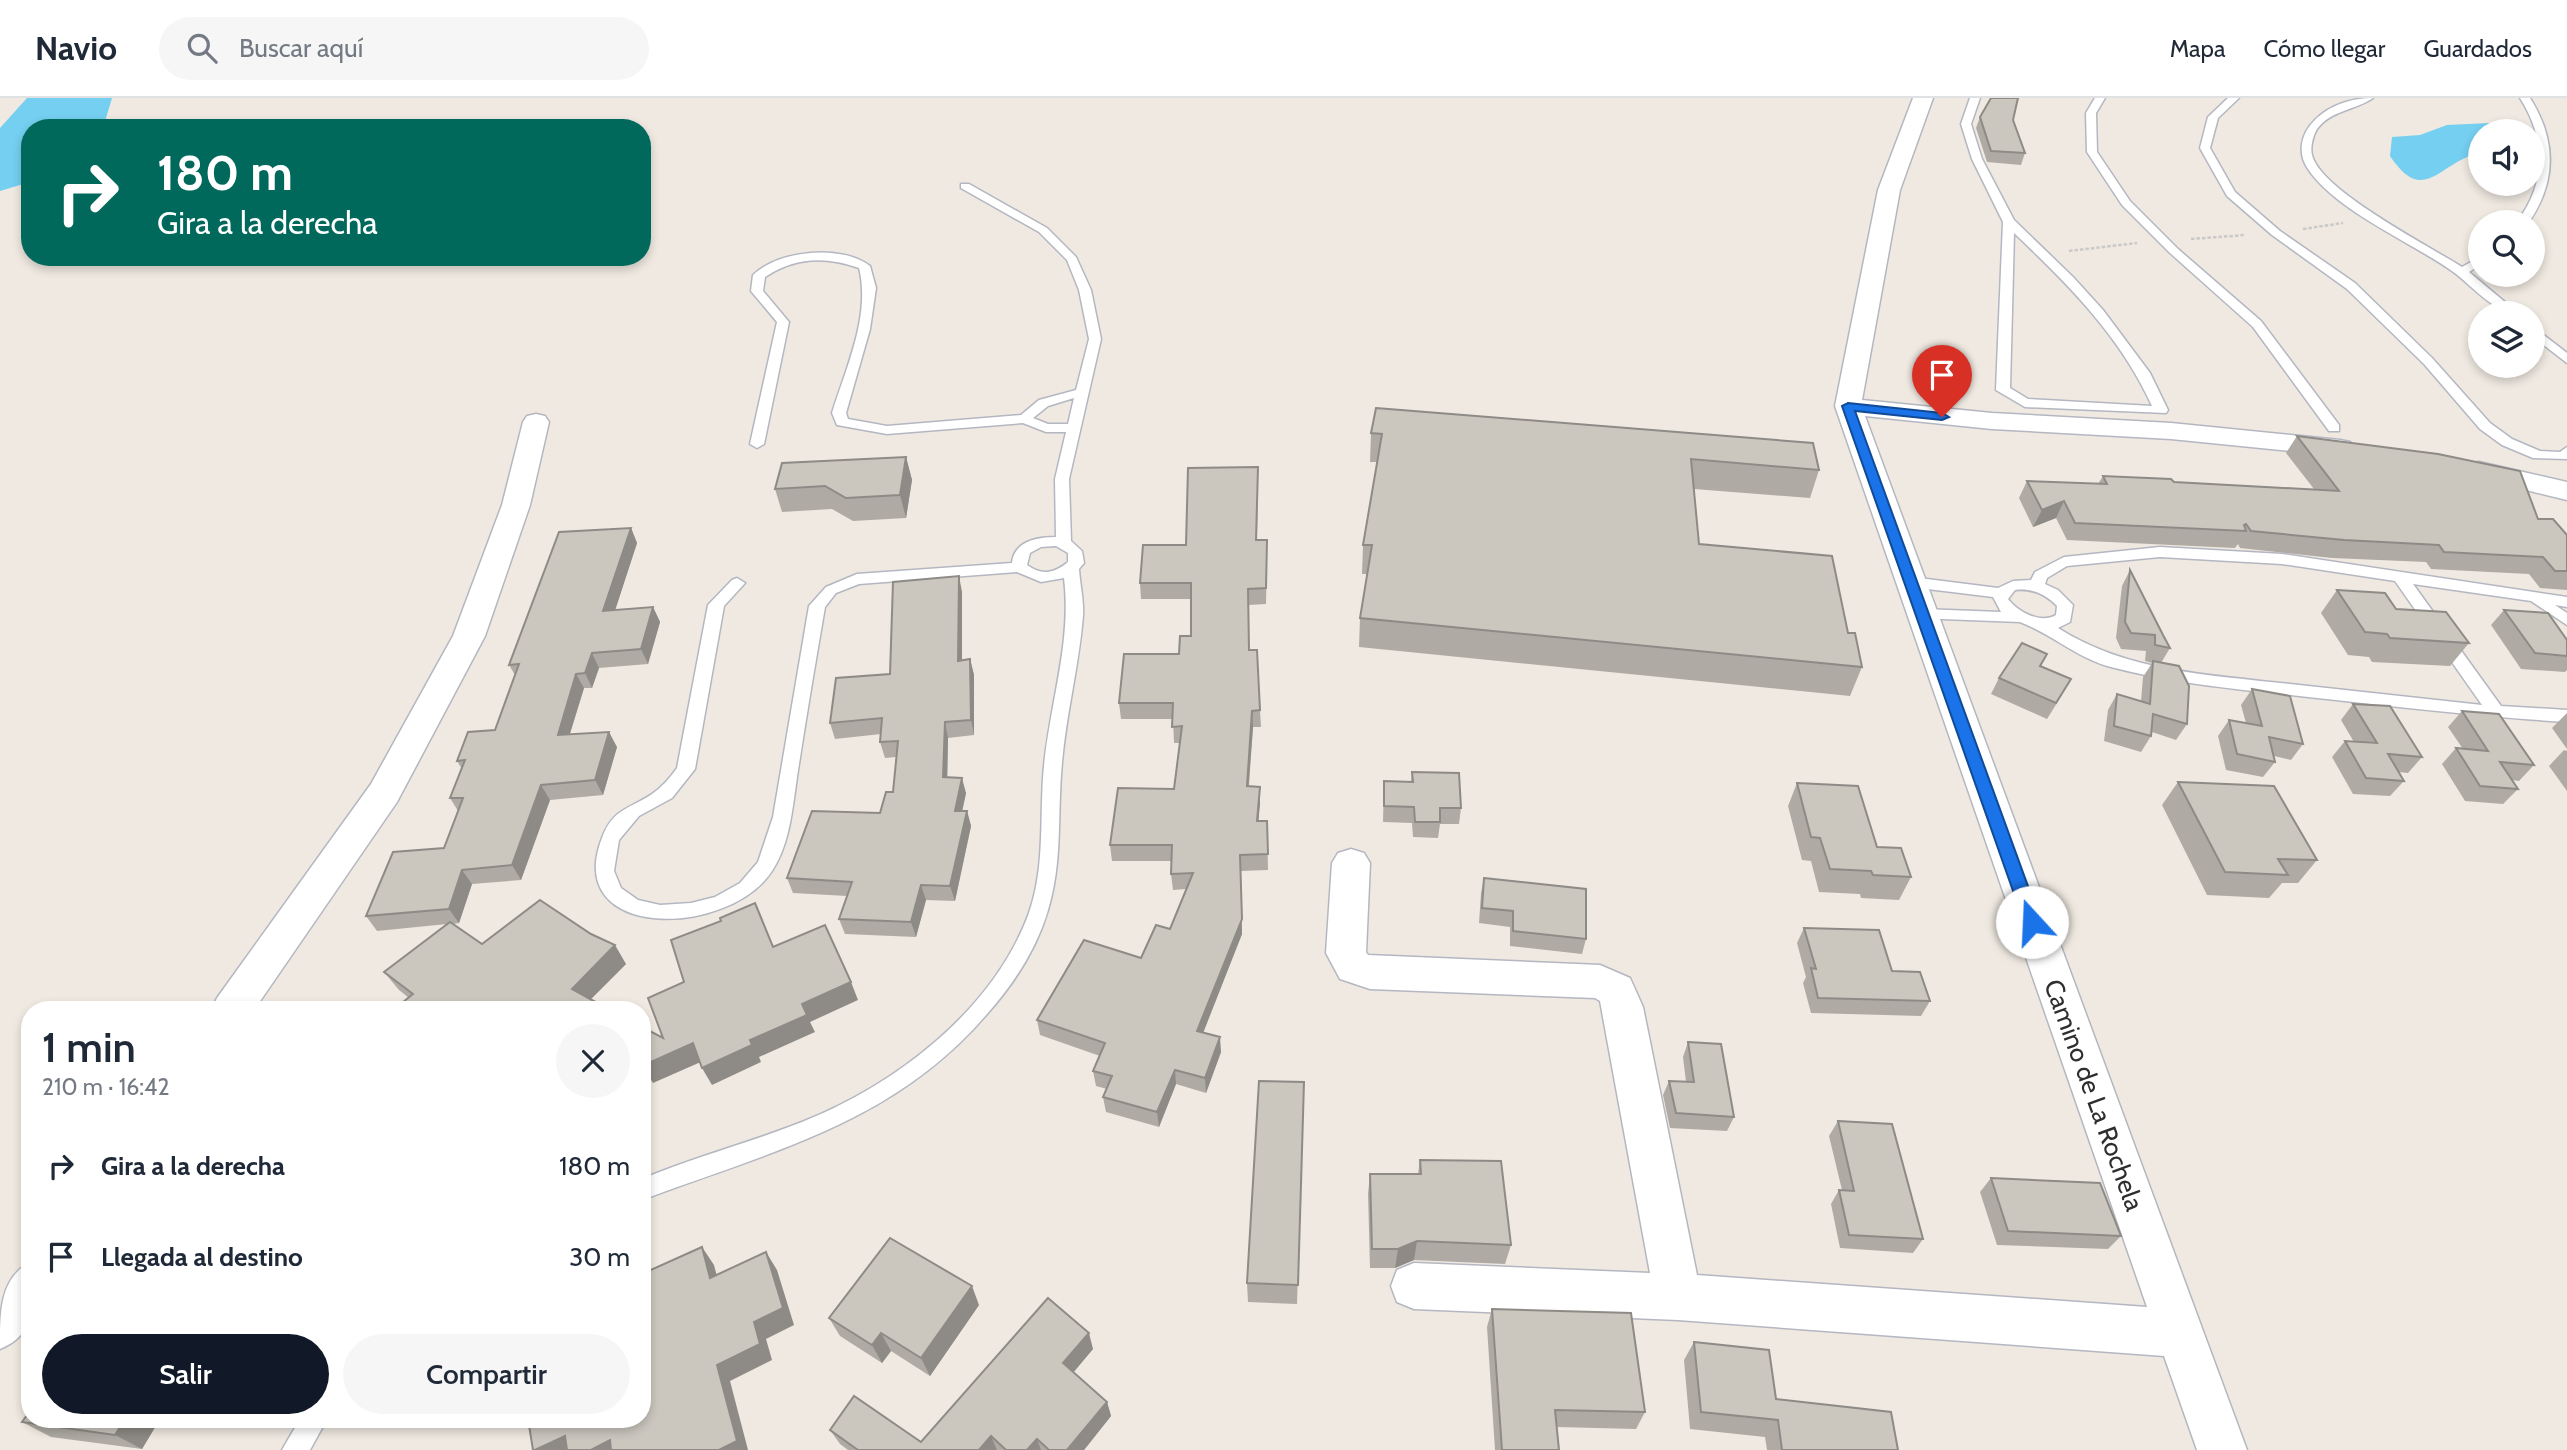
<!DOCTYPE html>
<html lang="es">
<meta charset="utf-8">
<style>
:root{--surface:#fff;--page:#f6f6f7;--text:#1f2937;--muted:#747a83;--line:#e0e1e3;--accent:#111827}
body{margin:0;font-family:Cabin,sans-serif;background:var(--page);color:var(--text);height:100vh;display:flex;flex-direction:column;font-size:26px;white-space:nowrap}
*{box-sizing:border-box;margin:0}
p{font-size:23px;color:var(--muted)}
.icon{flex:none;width:38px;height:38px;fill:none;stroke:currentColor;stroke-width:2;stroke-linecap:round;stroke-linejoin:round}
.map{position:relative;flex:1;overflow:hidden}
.details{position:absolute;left:21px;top:903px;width:630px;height:427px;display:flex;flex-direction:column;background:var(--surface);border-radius:28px;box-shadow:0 4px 10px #0003}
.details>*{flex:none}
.hud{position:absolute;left:21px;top:21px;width:630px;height:147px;border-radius:28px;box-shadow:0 4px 10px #0003;background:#00695c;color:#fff;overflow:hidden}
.buttons{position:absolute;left:2468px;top:21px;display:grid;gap:14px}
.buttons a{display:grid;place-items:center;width:77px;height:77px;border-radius:50%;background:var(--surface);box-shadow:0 4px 10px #0003;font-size:35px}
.pin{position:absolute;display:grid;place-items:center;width:60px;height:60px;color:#fff;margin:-72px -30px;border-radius:50% 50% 50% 0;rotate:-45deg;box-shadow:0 0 7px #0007}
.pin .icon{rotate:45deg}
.me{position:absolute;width:77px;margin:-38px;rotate:340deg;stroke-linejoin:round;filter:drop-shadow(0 0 5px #0008)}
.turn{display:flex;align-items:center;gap:24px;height:147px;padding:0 21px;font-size:32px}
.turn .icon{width:91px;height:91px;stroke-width:2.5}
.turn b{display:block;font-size:49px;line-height:60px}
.round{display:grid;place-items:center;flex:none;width:74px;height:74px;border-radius:37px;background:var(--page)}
.headline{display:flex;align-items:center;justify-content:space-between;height:119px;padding:0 21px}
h1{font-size:42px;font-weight:600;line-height:52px}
.button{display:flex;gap:14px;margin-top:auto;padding:14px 21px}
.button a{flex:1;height:80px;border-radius:42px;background:var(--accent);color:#fff;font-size:28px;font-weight:600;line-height:80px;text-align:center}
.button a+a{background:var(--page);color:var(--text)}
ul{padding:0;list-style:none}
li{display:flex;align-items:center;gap:21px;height:91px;padding:0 21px}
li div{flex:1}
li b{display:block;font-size:26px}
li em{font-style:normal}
header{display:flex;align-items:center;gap:42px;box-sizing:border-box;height:98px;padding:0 35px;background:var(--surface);border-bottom:2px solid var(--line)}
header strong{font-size:33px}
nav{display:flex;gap:38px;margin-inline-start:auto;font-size:24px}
.search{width:490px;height:63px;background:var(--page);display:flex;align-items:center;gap:18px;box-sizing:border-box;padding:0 24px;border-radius:38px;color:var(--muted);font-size:26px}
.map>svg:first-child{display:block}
.water{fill:#75cff0}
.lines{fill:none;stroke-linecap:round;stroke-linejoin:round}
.lane-casing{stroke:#b4b7c1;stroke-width:3}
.street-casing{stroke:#b4b7c1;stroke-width:3}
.path{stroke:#c9c9c9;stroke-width:2.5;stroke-dasharray:3.5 2;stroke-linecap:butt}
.lane{fill:#fff;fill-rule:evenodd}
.street{fill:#fff;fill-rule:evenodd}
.wall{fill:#afaba4}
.shaded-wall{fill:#8e8b86}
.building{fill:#cbc7bf;stroke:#8e8b86;stroke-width:2}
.route{fill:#1a73e8;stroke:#114b97;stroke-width:2}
.labels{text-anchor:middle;stroke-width:5;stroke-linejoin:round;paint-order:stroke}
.street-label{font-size:26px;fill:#2e2e2e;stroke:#fff}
</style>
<header>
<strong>Navio</strong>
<div class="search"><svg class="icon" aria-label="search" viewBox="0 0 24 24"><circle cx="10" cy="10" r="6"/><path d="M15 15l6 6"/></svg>Buscar aquí</div>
<nav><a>Mapa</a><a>Cómo llegar</a><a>Guardados</a></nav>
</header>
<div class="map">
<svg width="2567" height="1352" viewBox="0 0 2567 1352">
<rect width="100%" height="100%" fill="#efe9e1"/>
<g class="water">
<path d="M27,0H112L103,30H30V84L0,93V30Z"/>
<path d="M2489,25L2486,33H2480V42L2472,57C2435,71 2422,105 2390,58L2392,39L2420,37L2447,27Z"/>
</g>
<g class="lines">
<defs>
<g id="lane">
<path d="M1970,0H1980L1971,26L1982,61L2014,122L2073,179L2103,212L2150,275L2168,312L2166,315L2025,309L1996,292L2003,124L1972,61L1961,26ZM2014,135C2068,186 2121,239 2152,308L2028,301L2010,290Z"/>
<path d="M2095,0H2105L2096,15L2097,54L2130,103L2178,151L2261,223L2339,327V333H2329L2253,229L2170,155L2122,107L2087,54L2086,15Z"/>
<path d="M2228,0H2239L2218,20L2210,50L2235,94L2280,133L2355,185L2432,260L2490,325L2512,341L2540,353L2560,354L2567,349V361L2533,360L2502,347L2480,331L2424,266L2347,191L2272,137L2227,98L2200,50L2208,19Z"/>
<path d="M2373,0C2356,12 2331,12 2317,31C2313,38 2310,49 2312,57C2320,92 2429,148 2462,169L2480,159V167L2469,174L2518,215C2493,215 2472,187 2452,173C2411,144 2336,113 2308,71C2297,55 2301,36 2314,23C2329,7 2352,0 2373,0Z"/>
<path d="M2520,0H2530C2556,41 2557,83 2529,124H2517C2547,84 2546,41 2520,0Z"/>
<path d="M961,86H969L1047,130L1076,159L1091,192L1101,241L1069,381L1071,443L1082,453L1084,465L1079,471C1080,487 1084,502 1083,518C1079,568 1066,616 1062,665C1057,715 1063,763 1048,812C1037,850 1013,887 987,916C893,1026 771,1053 642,1102V1081C694,1059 749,1045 802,1024C895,987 993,913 1029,815C1046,766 1039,718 1044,668C1050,605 1072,543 1064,480L1041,484L1017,474L859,486L836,495L825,509C816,561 807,614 799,666C793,701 792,743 772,773C728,840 562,843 602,740C613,710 630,711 652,696C662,689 670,680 677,670L708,507L732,482L737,480L745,485L724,508L695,671L672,700L639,718L619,742L614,773L621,790L638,802L660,807L691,805L715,799L740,785L758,764L773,719L809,508L826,489L857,476L1012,465C1014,443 1038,439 1056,439L1055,381L1066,334H1046L1023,325L887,336L837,327L832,315C846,270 871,217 859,170C825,158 795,159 765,179L763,193L789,224L764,346L757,350L750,346L777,224L751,193L753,177C779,152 841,146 870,168L876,190L870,231L846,315L848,321L887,328L1021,317L1039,302L1076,292L1089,241L1079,192L1067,162L1039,134L961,90ZM1074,300L1068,326H1048L1033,320L1048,308ZM1056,448L1068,455V464C1055,475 1042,478 1027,467L1030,455L1041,449Z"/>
<path d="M2532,228L2567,255V265L2532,238Z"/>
<path d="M2160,449L2282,456L2567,499V509L2555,507L2567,515V527L2531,503L2413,486L2501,608L2567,612V624C2483,619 2400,609 2317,600C2248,592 2178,587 2111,569C2077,560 2052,536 2020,524L1916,520L1914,516L1922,511L2001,514L1993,499L1911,489L1903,484L1911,479L1998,490L2013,483L2031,482L2035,474L2064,459ZM2160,459L2282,466L2395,483L2482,607C2418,600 2354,593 2290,586C2210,577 2127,574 2058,530L2070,524L2073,507L2058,492L2045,486L2047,480L2067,468ZM2015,492C2032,490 2045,496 2057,508L2056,517C2040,526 2018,514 2008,501Z"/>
<path d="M300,1321H327L310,1352H282Z"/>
</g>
<g id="street">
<path d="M1913,0H1933L1900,92L1862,302L1992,315L2171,325L2340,342L2350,344L2354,350L2350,356L2340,358L2171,341L1992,331L1865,318L2247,1352H2197L2164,1258L1678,1222L1414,1211L1397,1204L1391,1188L1397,1172L1414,1165L1650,1175L1600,903L1595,900L1370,891L1340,881L1326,855L1332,765L1338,755L1351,751L1364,755L1370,765L1366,854L1368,857L1600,867L1630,880L1643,909L1697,1177L2147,1209L1835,308L1878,92Z"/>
<path d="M536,316L545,318L549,324L530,407L485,538L397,704L254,912H211L217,900L371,686L453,538L502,407L523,324L527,318Z"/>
<path d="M2479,364L2567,384V402L2469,378L2465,372L2469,366Z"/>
<path d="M30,1164C30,1202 41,1234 0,1251C0,1212 0,1181 30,1164Z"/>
</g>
</defs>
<use href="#lane" class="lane-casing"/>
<use href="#street" class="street-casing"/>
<g class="path">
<path d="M2303,131L2343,125"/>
<path d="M2191,141L2245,137"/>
<path d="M2069,153L2137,145"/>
</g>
<use href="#lane" class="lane"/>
<use href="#street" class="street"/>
</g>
<g class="wall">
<path d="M1980,19L2013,22L2025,55L2021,67L1987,64L1976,30Z"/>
<path d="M1371,335L1819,372L1810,400L1694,391L1699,446L1848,535L1862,569L1850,598L1359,549L1360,520L1368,476H1362L1363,447L1377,364H1370Z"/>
<path d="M2297,338L2538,421L2567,437V492L2540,490L2529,476L2431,471L2426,464L2332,460L2240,450L2238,446L2235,450L2067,442L2056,420L2033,429L2019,400L2027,383L2098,386L2103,378L2174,384L2314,391L2286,355Z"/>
<path d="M906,359L912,382L906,420L853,423L832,411L782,414L775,391Z"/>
<path d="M1258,384L1257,442L1267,458L1266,506L1248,507L1249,552L1260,612L1261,629H1253L1249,688L1260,705L1258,723H1267L1268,772L1241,773L1242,836L1203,934L1221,954L1206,995L1176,986L1159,1029L1106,1014L1103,999L1107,991L1096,988L1093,973L1100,958L1040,937L1037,922L1141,860L1170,831L1186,791L1173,792L1171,776L1172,763H1112L1110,747L1174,691L1180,645H1174L1173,621H1121L1119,605L1179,556L1191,538V501H1141L1140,485L1186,447Z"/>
<path d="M631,430L637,445L615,512L653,509L660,524L648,566L599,570L592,590H584L570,636L617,649L603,697L550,702L521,782L472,786L459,825L453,826L482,846L626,866L591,901L409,900L399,892L384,874L447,826L377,833L366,818L444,750L458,713L450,700L462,671L457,663L495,632L515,577L509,567Z"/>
<path d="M2130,472L2170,550L2161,565L2187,626L2176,642L2152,634L2151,638L2141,654L2104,643L2108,612L2117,596L2141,603L2143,579L2152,565L2145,563L2146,553L2121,551L2116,540L2122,488Z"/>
<path d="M2337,492L2396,511L2469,545L2450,568L2372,564L2369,559L2348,557L2321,515Z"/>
<path d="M962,494V562L970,561L974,577V637L948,640L947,679L966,695L962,713H967L971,728L955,803L926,802L916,839L845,836L839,821L847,798L793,795L787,780L880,715L893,694L896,659L885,660L880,644L881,636L835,641L830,625L890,576Z"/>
<path d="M2504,512L2567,542V572L2565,574L2521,571L2491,527Z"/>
<path d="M1999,580L2062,597L2047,621L1991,596Z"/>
<path d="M2252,591L2303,646L2291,662L2274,658L2275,664L2263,679L2226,672L2218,638L2229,622L2246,625L2241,607Z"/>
<path d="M2353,606L2422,659L2408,675L2398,674L2404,683L2390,698L2353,696L2332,659L2345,643L2354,644L2341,622Z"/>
<path d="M2462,613L2534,667L2519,683L2512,682L2518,691L2503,706L2465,703L2442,666L2456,650L2463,651L2448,629Z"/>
<path d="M2567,615V651L2552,630Z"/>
<path d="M2564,652L2567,653V693L2549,668Z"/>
<path d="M1412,674L1461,710L1459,726H1440L1438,740L1413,739L1412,725L1383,724L1384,683L1411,684Z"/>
<path d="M2178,684L2317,762L2298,785H2282L2269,800L2207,797L2162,707Z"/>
<path d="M1797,685L1877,749L1911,779L1899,802L1861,800L1860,796L1819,794L1811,763L1802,762L1788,708Z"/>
<path d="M1484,780L1586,841L1582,856L1510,848V829L1479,825L1481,795Z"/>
<path d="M1804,830L1892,873L1930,903L1921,918L1811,915L1803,885L1806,879L1797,845Z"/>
<path d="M1688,944L1734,1019L1727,1033L1670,1030L1663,997L1669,983L1686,984L1683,959Z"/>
<path d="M1304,984L1297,1206L1248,1204L1247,1185Z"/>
<path d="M1838,1023L1923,1141L1913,1155L1840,1150L1831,1106L1839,1092H1842L1829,1038Z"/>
<path d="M1420,1062L1511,1147L1505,1166L1414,1162L1395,1170H1370L1368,1096L1370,1076H1418Z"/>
<path d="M1991,1080L2121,1138L2108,1151L1997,1147L1980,1094Z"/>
<path d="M979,1207L930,1278L891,1253L882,1265L840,1238L829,1220Z"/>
<path d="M1492,1211L1645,1314L1636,1331L1557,1329L1559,1352H1495L1487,1229Z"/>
<path d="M1694,1244L1776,1301L1898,1352H1767L1765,1339L1690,1331L1684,1262Z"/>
<path d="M1093,1251L1073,1274L1107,1304L1111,1318L1084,1352H848L840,1346L830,1332L921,1344Z"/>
<path d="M30,1321H160L142,1351L51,1339L22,1324Z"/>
</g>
<g class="shaded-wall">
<path d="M906,359L912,382L906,420L900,397Z"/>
<path d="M2064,403L2056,420L2033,429L2042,412Z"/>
<path d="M631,430L637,445L610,528L603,513Z"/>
<path d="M959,478L962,494V578L958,563Z"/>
<path d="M653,509L660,524L648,566L641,551Z"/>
<path d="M592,555L599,570L592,590L585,575Z"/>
<path d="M970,561L974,577V637L971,622Z"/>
<path d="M576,576L584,590L565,651L558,637Z"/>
<path d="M1252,613L1253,629L1247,705V688Z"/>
<path d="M945,624L948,640L947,695L943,679Z"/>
<path d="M609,634L617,649L603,697L595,682Z"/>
<path d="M962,680L966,695L959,728L955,713Z"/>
<path d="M541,687L550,702L521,782L512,767Z"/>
<path d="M1260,689V705L1257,740V723Z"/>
<path d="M967,713L971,728L955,803L950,788Z"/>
<path d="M1240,757L1242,836L1198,948L1197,933Z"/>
<path d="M462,772L472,786L459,825L449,811Z"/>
<path d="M921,787L926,802L916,839L911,824Z"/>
<path d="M615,847L626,866L583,909L572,891Z"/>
<path d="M851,884L858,902L810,924L815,934L759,959L761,964L712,987L702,970L750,942L802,906Z"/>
<path d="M1220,939L1221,954L1206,995L1205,980Z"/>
<path d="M693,945L703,963L653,985L642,968Z"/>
<path d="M1175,972L1176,986L1159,1029L1157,1014Z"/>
<path d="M1417,1143L1414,1162L1395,1170L1398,1151Z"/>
<path d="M702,1149L714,1167L722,1197L710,1180Z"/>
<path d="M766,1154L777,1172L794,1227L766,1241L772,1262L730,1283L748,1352H719L717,1267L754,1224Z"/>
<path d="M972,1188L979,1207L930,1278L921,1260Z"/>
<path d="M881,1235L891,1253L882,1265L872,1247Z"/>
<path d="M1089,1235L1093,1251L1068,1281L1063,1265Z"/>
<path d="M1107,1304L1111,1318L1084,1352H1067Z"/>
<path d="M125,1321H160L142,1351L115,1337Z"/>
<path d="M565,1338L580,1352H535Z"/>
<path d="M991,1338L997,1352H979Z"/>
<path d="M1037,1341L1041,1352H1027Z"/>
<path d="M610,1342L620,1352H591Z"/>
</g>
<g class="building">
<path d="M1991,0H2018L2013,22L2025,55L1991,53L1980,19Z"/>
<path d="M1376,310L1813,345L1819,372L1691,361L1699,446L1832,458L1848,535H1855L1862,569L1360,520L1372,447H1363L1382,336L1371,335Z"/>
<path d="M2297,338L2438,356L2520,373L2538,421H2553L2567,437V473H2555L2543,459L2444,454L2439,447L2344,442L2251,433L2246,426L2244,427L2246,433L2075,425L2064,403L2042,412L2027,383L2107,386L2103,378L2171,381L2174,384L2339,393Z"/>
<path d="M906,359L900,397L846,400L825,388L775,391L782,365Z"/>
<path d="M1258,369L1256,442H1267L1266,490L1248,491L1249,552H1257L1260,612L1252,613L1247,688L1260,689L1257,723H1267L1268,756L1240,757L1242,821L1197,933L1220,939L1205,980L1175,972L1157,1014L1103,999L1112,978L1093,973L1105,945L1037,922L1084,842L1141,860L1156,827L1170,831L1193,775L1171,776L1172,747H1110L1118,690L1174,691L1182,628L1172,629L1173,605H1119L1124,556H1179L1180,538H1191V485H1140L1143,447H1186L1188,370Z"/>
<path d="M631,430L603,513L653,509L641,551L592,555L585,575L576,576L558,637L609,634L595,682L541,687L512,767L462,772L449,811L366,818L393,754L444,750L463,700H450L465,662L457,663L468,634L495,632L519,566L509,567L559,434Z"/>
<path d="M2130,472L2163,537L2170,550L2155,547V537L2131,535L2125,524Z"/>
<path d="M959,478L958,563L970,561L971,622L945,624L943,679L962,680L955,713H967L950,788L921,787L911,824L839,821L852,784L787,780L812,713L880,715L886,694H893L898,643L880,644L882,620L830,625L836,580L890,576L893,484Z"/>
<path d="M2337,492L2385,495L2396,511L2446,514L2469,545L2390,540L2387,536L2365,534Z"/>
<path d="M2504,512L2548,515L2567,542V558L2535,555Z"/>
<path d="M2022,545L2047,556L2040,568L2071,581L2056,605L1999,580Z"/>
<path d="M2153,563L2179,568L2189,588L2187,626L2153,616L2151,638L2114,628L2117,596L2150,606Z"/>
<path d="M2252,591L2290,598L2303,646L2269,639L2275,664L2237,656L2229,622L2262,628Z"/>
<path d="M2353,606L2390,608L2422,659L2388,656L2404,683L2366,680L2345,643L2377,645Z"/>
<path d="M2462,613L2499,616L2534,667L2500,664L2518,691L2480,688L2456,650L2488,653Z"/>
<path d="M1412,674L1459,675L1461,710H1440V724H1415L1414,709L1384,708V683L1413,684Z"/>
<path d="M2178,684L2274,688L2317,762L2278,761L2288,777L2225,774Z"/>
<path d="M1797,685L1858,688L1877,749L1901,750L1911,779L1873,777L1871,773L1830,771L1820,740L1811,739Z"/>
<path d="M1484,780L1586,791V841L1513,833V813L1482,810Z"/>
<path d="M540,802L591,836L615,847L572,891L610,912H393L413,896L384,874L450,824L482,846Z"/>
<path d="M755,805L773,849L825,827L851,884L802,906L807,917L750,942L752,947L702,970L693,945L642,968V929L663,940L648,900L684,884L671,842L721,823L720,820Z"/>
<path d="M1804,830L1879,832L1892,873L1920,874L1930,903L1818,900L1811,870L1816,871Z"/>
<path d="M1688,944L1721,946L1734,1019L1676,1015L1669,983L1694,984Z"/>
<path d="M1259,983L1304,984L1298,1187L1247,1185Z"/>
<path d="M1838,1023L1892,1026L1923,1141L1849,1137L1839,1092L1854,1093Z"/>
<path d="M1420,1062L1501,1063L1511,1147L1417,1143L1398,1151H1372L1370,1076H1421Z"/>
<path d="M1991,1080L2100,1085L2121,1138L2008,1133Z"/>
<path d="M890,1140L972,1188L921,1260L881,1235L872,1247L829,1220Z"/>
<path d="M702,1149L710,1180L766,1154L783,1210L754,1224L760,1246L717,1267L737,1343L719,1352H611L610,1342L591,1352H567L565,1338L535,1352H533L528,1321H642V1188L647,1186L644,1175Z"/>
<path d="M1048,1200L1089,1235L1063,1265L1107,1304L1067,1352H1049L1037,1341L1027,1352H1006L991,1338L979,1352H858L830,1332L854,1298L921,1344Z"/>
<path d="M1492,1211L1631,1215L1645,1314L1555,1312L1559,1352H1502Z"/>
<path d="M1694,1244L1769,1252L1776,1301L1891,1314L1898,1352H1782L1778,1322L1701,1314Z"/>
<path d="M30,1313V1321H125L115,1337L22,1324Z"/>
</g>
<path class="route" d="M1848,305L1942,315L1949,319L1942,322L1855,313L2041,824L2039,829H2026L2024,824L1842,308Z"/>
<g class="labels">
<g class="street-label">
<text transform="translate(2094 997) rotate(70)" y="9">Camino de La Rochela</text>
</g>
</g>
</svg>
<div class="buttons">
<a><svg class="icon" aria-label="sound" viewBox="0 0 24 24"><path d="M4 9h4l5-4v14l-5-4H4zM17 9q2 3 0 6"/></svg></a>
<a><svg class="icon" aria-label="search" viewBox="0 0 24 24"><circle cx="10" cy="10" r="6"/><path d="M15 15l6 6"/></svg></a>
<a><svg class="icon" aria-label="layers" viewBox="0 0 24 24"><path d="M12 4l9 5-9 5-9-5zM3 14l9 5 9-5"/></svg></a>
</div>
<div class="pin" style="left:1942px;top:319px;background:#d93025"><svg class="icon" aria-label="arrive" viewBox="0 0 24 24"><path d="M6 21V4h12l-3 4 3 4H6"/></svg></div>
<svg class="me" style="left:2032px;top:824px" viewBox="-20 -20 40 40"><circle r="19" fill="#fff"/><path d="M0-13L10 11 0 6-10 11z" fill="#1a73e8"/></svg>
<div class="hud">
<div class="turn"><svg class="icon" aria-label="right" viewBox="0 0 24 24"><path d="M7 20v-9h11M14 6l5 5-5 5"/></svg><div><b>180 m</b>Gira a la derecha</div></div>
</div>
<section class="details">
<div class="headline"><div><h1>1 min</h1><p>210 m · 16:42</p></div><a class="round"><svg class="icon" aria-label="close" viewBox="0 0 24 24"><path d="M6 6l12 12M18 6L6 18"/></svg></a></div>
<ul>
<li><svg class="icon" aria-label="right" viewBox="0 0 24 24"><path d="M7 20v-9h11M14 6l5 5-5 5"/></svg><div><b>Gira a la derecha</b></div><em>180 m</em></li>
<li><svg class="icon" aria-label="arrive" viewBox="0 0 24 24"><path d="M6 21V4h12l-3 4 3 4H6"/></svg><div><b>Llegada al destino</b></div><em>30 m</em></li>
</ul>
<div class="button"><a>Salir</a><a>Compartir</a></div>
</section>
</div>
